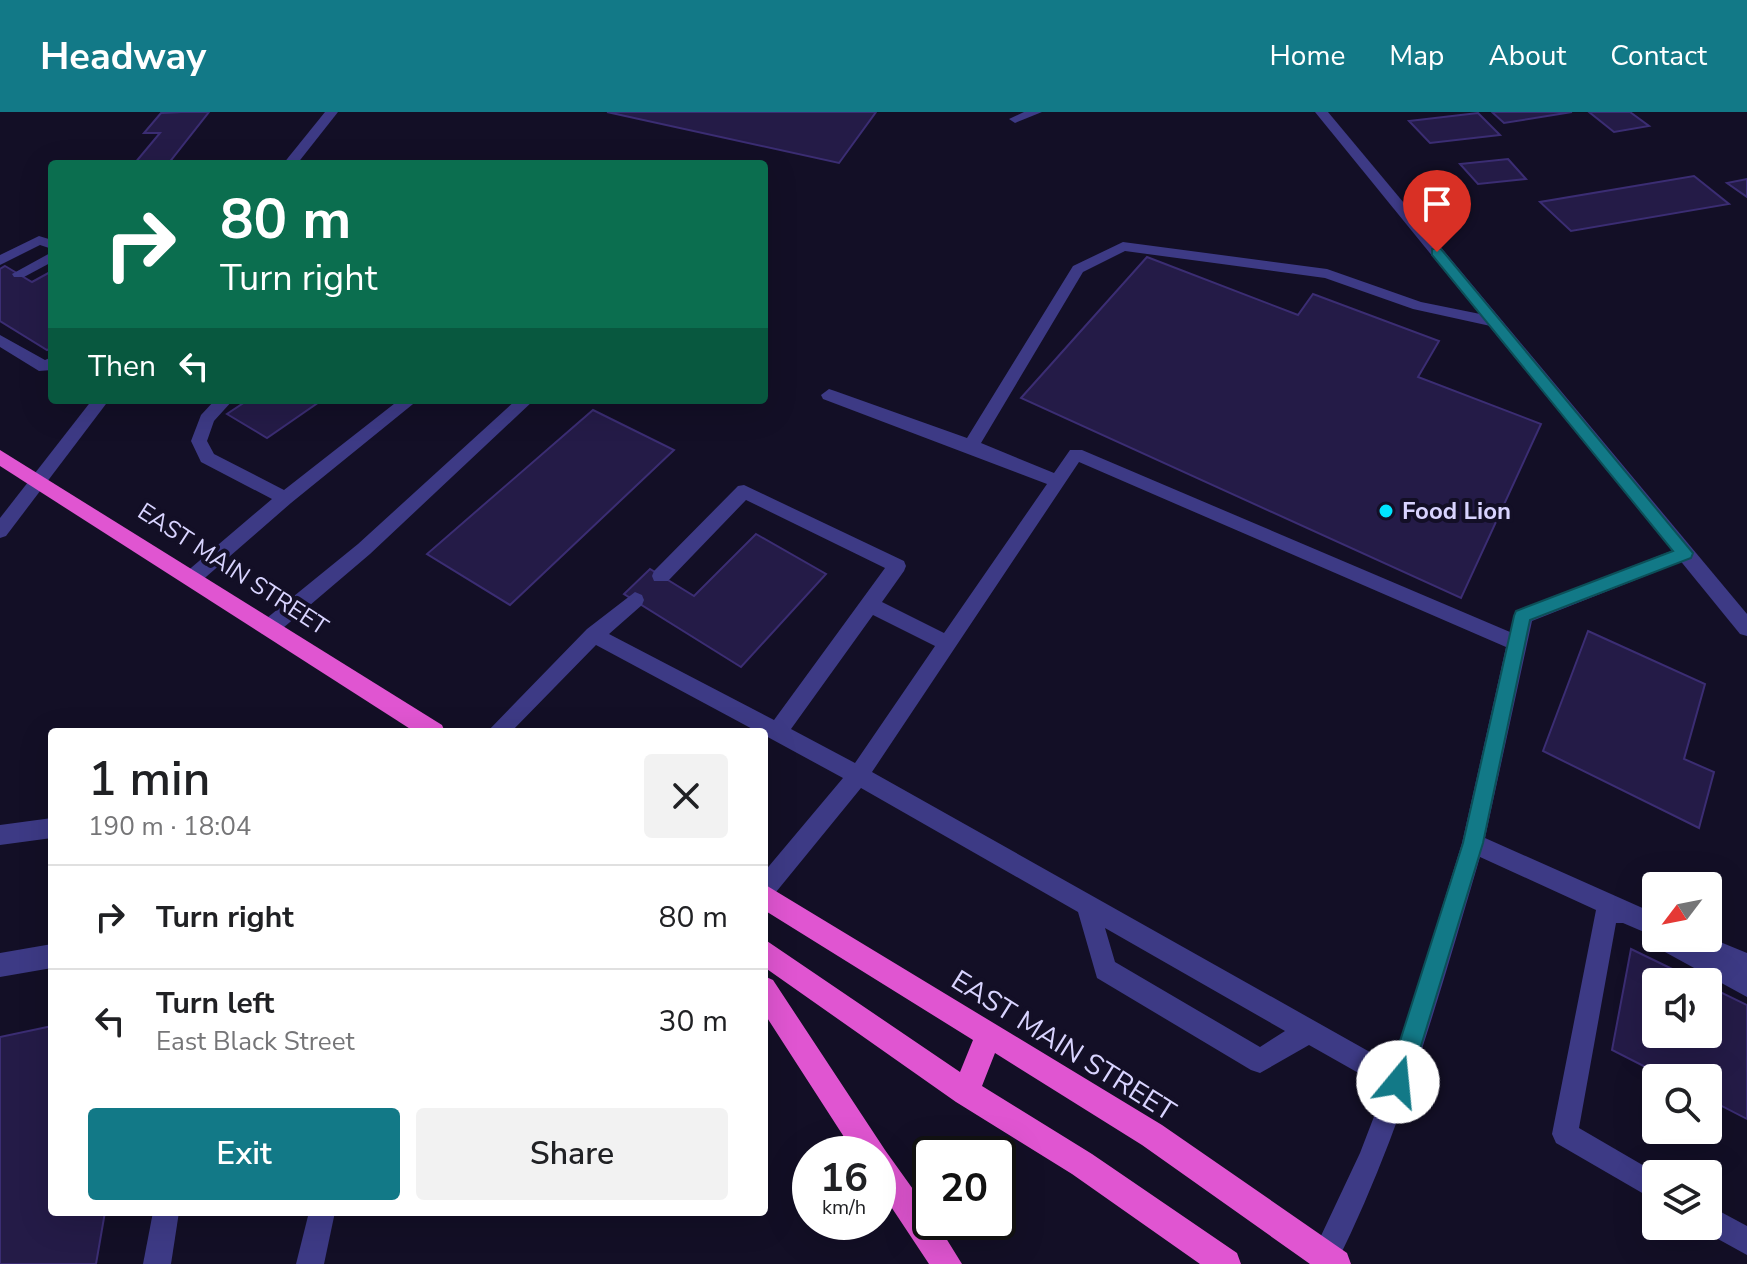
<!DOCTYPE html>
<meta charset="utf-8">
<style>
:root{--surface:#fff;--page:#f2f2f2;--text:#202124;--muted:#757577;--line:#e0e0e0;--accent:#127987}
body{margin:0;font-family:"Nunito Sans",sans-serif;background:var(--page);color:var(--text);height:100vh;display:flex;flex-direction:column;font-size:30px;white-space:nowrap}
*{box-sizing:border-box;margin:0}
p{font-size:26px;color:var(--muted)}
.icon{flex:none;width:44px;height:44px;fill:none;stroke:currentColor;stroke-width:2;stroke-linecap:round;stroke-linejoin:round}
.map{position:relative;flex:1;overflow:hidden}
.sheet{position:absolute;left:48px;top:616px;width:720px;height:488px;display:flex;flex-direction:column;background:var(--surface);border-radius:8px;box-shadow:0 8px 32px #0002}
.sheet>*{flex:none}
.banner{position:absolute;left:48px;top:48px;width:720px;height:244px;border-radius:8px;box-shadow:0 8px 32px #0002;background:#0b6e4f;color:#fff;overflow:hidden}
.needle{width:52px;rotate:238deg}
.tools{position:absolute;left:1642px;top:760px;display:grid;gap:16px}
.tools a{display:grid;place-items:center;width:80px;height:80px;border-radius:8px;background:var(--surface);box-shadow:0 8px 32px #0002;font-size:40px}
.speed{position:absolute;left:792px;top:1024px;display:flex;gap:16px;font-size:40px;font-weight:700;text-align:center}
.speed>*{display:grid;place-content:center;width:104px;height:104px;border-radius:50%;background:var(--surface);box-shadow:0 8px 32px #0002;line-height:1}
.speed small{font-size:20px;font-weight:400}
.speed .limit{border:4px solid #111;border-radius:12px;background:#fff;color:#111}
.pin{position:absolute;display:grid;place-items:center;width:68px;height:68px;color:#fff;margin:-82px -34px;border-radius:50% 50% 50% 0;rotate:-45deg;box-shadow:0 0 8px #0007}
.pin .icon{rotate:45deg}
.me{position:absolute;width:88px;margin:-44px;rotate:17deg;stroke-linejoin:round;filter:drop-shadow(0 0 6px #0008)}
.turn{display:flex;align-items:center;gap:28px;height:168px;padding:0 40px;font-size:36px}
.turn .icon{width:104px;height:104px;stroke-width:2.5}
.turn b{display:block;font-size:56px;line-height:68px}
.then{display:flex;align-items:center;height:76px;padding:0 40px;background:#0003;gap:16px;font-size:30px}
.round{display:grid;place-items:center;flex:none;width:84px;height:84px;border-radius:8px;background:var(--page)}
.summary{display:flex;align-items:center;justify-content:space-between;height:136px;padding:0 40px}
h1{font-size:48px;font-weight:600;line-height:60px}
.action{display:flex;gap:16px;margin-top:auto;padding:16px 40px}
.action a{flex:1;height:92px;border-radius:8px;background:var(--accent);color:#fff;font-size:32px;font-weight:600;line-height:92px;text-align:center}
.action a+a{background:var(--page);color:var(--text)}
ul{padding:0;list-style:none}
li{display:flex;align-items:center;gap:24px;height:104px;padding:0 40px;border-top:2px solid var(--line)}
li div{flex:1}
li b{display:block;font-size:30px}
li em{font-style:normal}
header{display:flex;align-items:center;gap:48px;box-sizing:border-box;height:112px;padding:0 40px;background:var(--accent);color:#fff}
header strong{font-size:38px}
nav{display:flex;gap:44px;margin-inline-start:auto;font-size:28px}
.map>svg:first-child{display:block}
.building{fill:#241b47;stroke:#3b2d73;stroke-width:2}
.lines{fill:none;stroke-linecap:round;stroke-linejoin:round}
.service{fill:#3d3a85;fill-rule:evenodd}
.tertiary{fill:#3d3a85;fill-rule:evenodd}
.trunk{fill:#e055d1;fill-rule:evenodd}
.route{fill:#127987;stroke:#0c4f58;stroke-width:2}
.poi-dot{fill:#00e5ff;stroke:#130f26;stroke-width:3}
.labels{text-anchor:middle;stroke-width:8;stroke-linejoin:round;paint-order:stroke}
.poi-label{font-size:24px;font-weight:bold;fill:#d9d4ff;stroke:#130f26;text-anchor:start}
.street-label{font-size:24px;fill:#d9d4ff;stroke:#130f26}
.near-street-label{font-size:28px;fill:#d9d4ff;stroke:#130f26}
</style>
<header>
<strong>Headway</strong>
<nav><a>Home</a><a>Map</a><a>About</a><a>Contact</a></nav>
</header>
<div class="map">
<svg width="1747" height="1152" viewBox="0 0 1747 1152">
<rect width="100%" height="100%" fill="#130f26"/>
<g class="building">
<path d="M182,0H209L168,52H134L160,21H144L161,1Z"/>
<path d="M607,0H876L839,51Z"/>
<path d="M1492,0H1572L1504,11Z"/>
<path d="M1589,0H1630L1649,14L1614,20Z"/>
<path d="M1478,1L1500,23L1430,31L1409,9Z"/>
<path d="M1508,47L1526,67L1478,72L1460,52Z"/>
<path d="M1694,64L1729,92L1571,119L1540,90Z"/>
<path d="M1747,67V85L1727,71Z"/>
<path d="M1147,145L1298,203L1313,182L1439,229L1418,265L1541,312L1461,486L1021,286Z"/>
<path d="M5,154L32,170L52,159V235L47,238L0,209V157Z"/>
<path d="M248,288H322L267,326L227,302Z"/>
<path d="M593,298L674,338L510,493L427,442Z"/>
<path d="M756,422L826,462L741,555L624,482L650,457L694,484Z"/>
<path d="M1588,519L1705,572L1684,647L1714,660L1699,716L1543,639Z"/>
<path d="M1631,837L1699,870H1656V922H1708V874L1747,893V1007L1708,987V966H1667L1612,938Z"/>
<path d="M52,914V1100H105L96,1152H0V925Z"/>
</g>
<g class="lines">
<g class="service">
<path d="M1024,0H1042L1015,11L1009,7Z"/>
<path d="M39,124L52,128V137L40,133L0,153V143Z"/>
<path d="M1123,130L1327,157L1421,190L1495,205L1503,210L1495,215L1413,197L1325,166L1125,139L1083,160L981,331L1054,361L1070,338H1082L1510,520L1516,499L1679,436H1691L1694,441L1691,446L1532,509L1485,726L1656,802V826L1708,825L1747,841V885L1654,834L1651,823L1623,811H1616L1579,1016L1658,1062L1656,1089L1556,1031L1552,1022L1596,798L1480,745C1439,884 1401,1022 1336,1152H1314L1311,1145L1360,1041L1385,976L1309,933L1260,961L1251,958L1097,866L1078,800L861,676L772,785L764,788V760L843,666L764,623V620H758L596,533L511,620H487L587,517L635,480L642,483L644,488L642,493L609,522L774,608L885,456L746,388L668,469H654L652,464L654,459L738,374L744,373L904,449L906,454L904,459L882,490L944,521L1047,372L823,287L821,283L829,277L835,279L967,326L1073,154ZM1079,350L1506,535L1462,731L1393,953L872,660ZM873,503L935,534L855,651L791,617ZM1105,816L1285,919L1260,935L1115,850Z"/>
<path d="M52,140V150L24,165H14L12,162Z"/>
<path d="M0,223L45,248L52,245V258L39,259L0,235Z"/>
<path d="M215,288H233L214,309L207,329L214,342L284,378L399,288H418L291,391L199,471L192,473L183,466L185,461L272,387L201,350L191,329L201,303Z"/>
<path d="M516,288H534L370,442L276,522H262L259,516L262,510L358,432Z"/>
<path d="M52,706V726L0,733V713Z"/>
<path d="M52,832V856L0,865V841Z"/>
<path d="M1708,1093L1747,1114V1143L1698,1116L1708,1114Z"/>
<path d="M153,1100H179L171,1152H143Z"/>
<path d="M309,1100H335L324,1152H296Z"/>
</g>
<g class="tertiary">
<path d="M325,0H338L297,52H283Z"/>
<path d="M1315,0H1328L1747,502V524L1740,522Z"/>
<path d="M92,288H109L6,424L0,426V406Z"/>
</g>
<g class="trunk">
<path d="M0,338L442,613L445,620H415L0,354Z"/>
<path d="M764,772L1162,1013L1347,1141L1351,1152H1310L1142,1033L995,941L982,974L1092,1042L1237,1141L1241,1152H1200L1072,1062L956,990L764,855V827L960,960L973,928L764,798Z"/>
<path d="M764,864L773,868L885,1038L930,1101V1110H936L962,1152H929L878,1075V1042H855L764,901Z"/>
</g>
</g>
<path class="route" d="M1432,137H1441L1693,441L1691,446L1530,508L1483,731L1410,970L1406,978L1398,982L1390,978L1387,970L1463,731L1514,504L1516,499L1673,439L1432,143Z"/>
<circle class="poi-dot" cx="1386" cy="399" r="8"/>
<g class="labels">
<g class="poi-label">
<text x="1402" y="407">Food Lion</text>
</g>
<g class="street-label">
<text transform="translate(233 457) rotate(33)" y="8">EAST MAIN STREET</text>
</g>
<g class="near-street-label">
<text transform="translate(1064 933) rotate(32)" y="10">EAST MAIN STREET</text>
</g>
</g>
</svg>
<div class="tools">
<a><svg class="needle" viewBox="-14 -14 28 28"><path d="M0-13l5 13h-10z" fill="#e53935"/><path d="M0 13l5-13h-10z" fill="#757577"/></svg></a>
<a><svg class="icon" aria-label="sound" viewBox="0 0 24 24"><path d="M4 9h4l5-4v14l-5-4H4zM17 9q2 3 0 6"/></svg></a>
<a><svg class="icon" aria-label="search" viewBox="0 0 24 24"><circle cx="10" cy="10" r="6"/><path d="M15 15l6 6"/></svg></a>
<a><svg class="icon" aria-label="layers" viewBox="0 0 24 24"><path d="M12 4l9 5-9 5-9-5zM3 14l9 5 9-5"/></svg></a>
</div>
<div class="speed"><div>16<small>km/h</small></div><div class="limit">20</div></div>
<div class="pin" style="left:1437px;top:140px;background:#d93025"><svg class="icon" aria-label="arrive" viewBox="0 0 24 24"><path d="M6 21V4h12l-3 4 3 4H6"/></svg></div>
<svg class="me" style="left:1398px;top:970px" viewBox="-20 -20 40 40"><circle r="19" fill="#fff"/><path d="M0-13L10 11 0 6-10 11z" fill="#127987"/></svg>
<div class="banner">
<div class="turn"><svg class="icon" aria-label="right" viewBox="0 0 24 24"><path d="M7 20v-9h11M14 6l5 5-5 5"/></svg><div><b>80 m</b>Turn right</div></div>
<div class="then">Then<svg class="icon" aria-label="left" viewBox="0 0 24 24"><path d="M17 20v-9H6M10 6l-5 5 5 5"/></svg></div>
</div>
<section class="sheet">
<div class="summary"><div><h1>1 min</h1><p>190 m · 18:04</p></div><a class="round"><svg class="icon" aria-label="close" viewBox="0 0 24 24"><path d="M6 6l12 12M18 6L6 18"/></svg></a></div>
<ul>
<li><svg class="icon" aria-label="right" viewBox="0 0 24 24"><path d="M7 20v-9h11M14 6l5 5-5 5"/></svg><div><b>Turn right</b></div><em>80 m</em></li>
<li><svg class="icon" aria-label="left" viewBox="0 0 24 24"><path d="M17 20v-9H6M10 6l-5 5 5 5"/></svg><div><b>Turn left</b><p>East Black Street</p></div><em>30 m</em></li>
</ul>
<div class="action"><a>Exit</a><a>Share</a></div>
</section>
</div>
